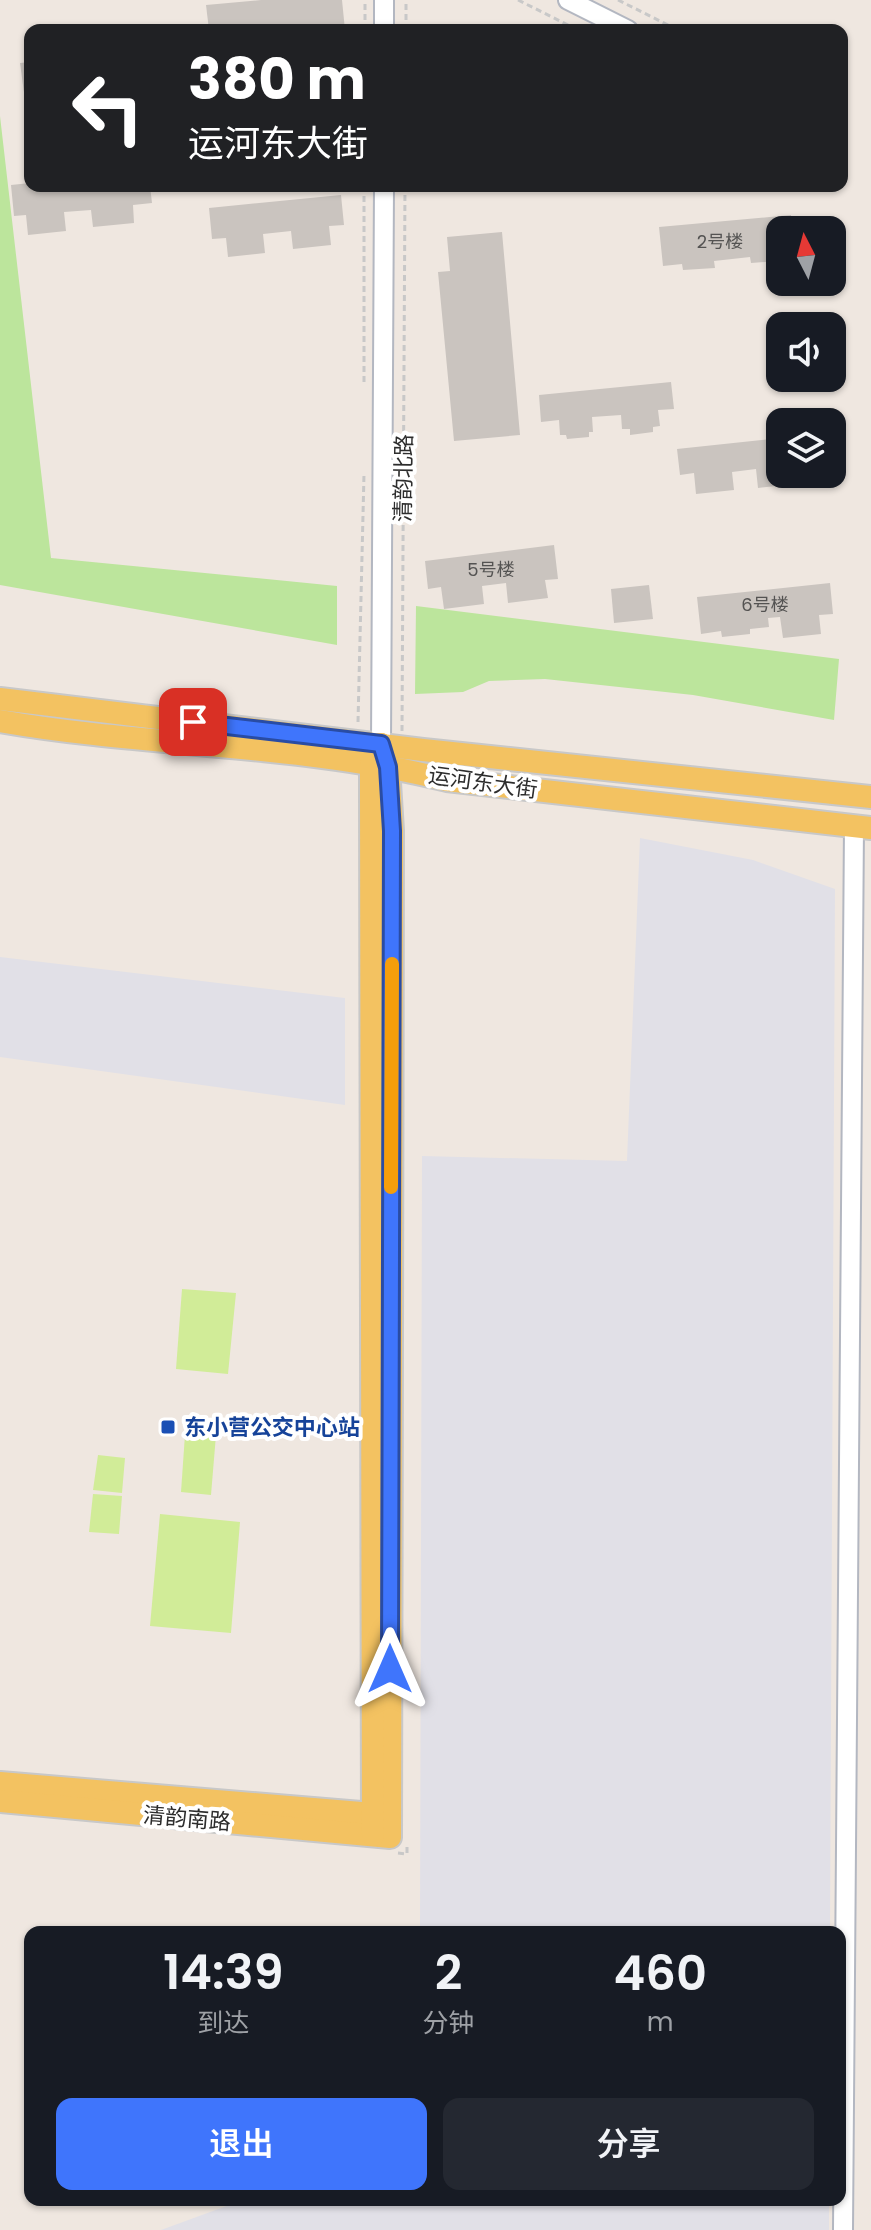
<!DOCTYPE html>
<html lang="zh">
<meta charset="utf-8">
<style>
:root{--surface:#171b24;--page:#242831;--text:#f1f3f6;--muted:#9ea1a6;--accent:#3f75fc}
body{margin:0;font-family:Poppins,"Noto Sans SC",sans-serif;background:var(--page);color:var(--text);height:100vh;display:flex;flex-direction:column;font-size:30px;white-space:nowrap}
*{box-sizing:border-box;margin:0}
p{font-size:26px;color:var(--muted)}
.icon{flex:none;width:44px;height:44px;fill:none;stroke:currentColor;stroke-width:2;stroke-linecap:round;stroke-linejoin:round}
.map{position:relative;flex:1;overflow:hidden}
.panel{position:absolute;left:24px;top:1926px;width:822px;height:280px;display:flex;flex-direction:column;background:var(--surface);border-radius:16px;box-shadow:0 2px 6px #0004}
.panel>*{flex:none}
.banner{position:absolute;left:24px;top:24px;width:824px;height:168px;border-radius:16px;box-shadow:0 2px 6px #0004;background:#202124;color:#fff;overflow:hidden}
.needle{width:52px;rotate:354deg}
.fabs{position:absolute;left:766px;top:216px;display:grid;gap:16px}
.fabs a{display:grid;place-items:center;width:80px;height:80px;border-radius:16px;background:var(--surface);box-shadow:0 2px 6px #0004;font-size:40px}
.pin{position:absolute;display:grid;place-items:center;width:68px;height:68px;color:#fff;margin:-34px;border-radius:16px;box-shadow:0 4px 12px #0006}
.me{position:absolute;width:88px;margin:-44px;rotate:0deg;stroke-linejoin:round;filter:drop-shadow(0 0 6px #0008)}
.turn{display:flex;align-items:center;gap:28px;height:168px;padding:0 32px;font-size:36px}
.turn .icon{width:104px;height:104px;stroke-width:2.5}
.turn b{display:block;font-size:56px;line-height:68px}
.eta{display:flex;justify-content:space-evenly;align-items:center;height:136px;text-align:center}
.eta b{font-size:48px;font-weight:600;line-height:56px}
.cta{display:flex;gap:16px;margin-top:auto;padding:16px 32px}
.cta a{flex:1;height:92px;border-radius:16px;background:var(--accent);color:#fff;font-size:32px;font-weight:600;line-height:92px;text-align:center}
.cta a+a{background:var(--page);color:var(--text)}
.map>svg:first-child{display:block}
.industrial{fill:#e1e0e7}
.green{fill:#bce59c}
.pitch{fill:#d1ec98}
.building{fill:#cac4bf}
.lines{fill:none;stroke-linecap:round;stroke-linejoin:round}
.minor-casing{stroke:#b3b7c1;stroke-width:22}
.major-casing{stroke:#c8c8c8;stroke-width:26}
.path{stroke:#c8c8c8;stroke-width:3;stroke-dasharray:6 4;stroke-linecap:butt}
.minor{stroke:#fff;stroke-width:18}
.major{stroke:#f3c261;stroke-width:22}
.route-casing{stroke:#294ca4;stroke-width:20}
.route{stroke:#3f75fc;stroke-width:14}
.slow{stroke:#f59e0b;stroke-width:14}
.transit-dot{fill:#1a4fb4;stroke:#fff;stroke-width:3}
.labels{text-anchor:middle;stroke-width:8;stroke-linejoin:round;paint-order:stroke}
.number-label{font-size:18px;fill:#545352}
.street-label{font-size:22px;fill:#2d2d2d;stroke:#fff}
.transit-label{font-size:22px;font-weight:bold;fill:#164399;stroke:#fff;text-anchor:start}
</style>
<div class="map">
<svg width="871" height="2230" viewBox="0 0 871 2230">
<rect width="100%" height="100%" fill="#efe7e0"/>
<g class="industrial">
<path d="M640,838L753,860L835,889L830,1932H420L422,1156L627,1161Z"/>
<path d="M0,957L345,998V1105L0,1057Z"/>
<path d="M243,2200H829V2230H161Z"/>
</g>
<g class="green">
<path d="M0,116L51,558L337,586V645L0,585Z"/>
<path d="M416,606L839,659L834,720L693,695L545,679L489,681L463,692L415,694Z"/>
</g>
<g class="pitch">
<path d="M182,1289L236,1293L228,1374L176,1369Z"/>
<path d="M186,1420L217,1423L211,1495L181,1492Z"/>
<path d="M98,1455L125,1458L122,1493L93,1490Z"/>
<path d="M93,1494L122,1496L119,1534L89,1532Z"/>
<path d="M160,1514L240,1522L231,1633L150,1626Z"/>
</g>
<g class="building">
<path d="M261,0H342L345,30H209L206,5Z"/>
<path d="M30,62V100H25L20,63Z"/>
<path d="M30,183V186H150L152,203L133,205L134,223L93,227L91,210L64,212L66,231L28,235L26,215L14,216L11,185Z"/>
<path d="M341,195L344,225L329,226L331,245L293,249L291,231L263,234L265,253L228,257L226,238L212,239L209,208Z"/>
<path d="M791,215L793,230H780L777,261L751,263L750,257L714,261L715,268L683,270L682,264L663,266L659,227Z"/>
<path d="M502,232L520,435L454,441L438,272L450,271L447,237Z"/>
<path d="M671,382L674,409L658,410L660,426L653,427V432L630,435V429H622L621,415L592,417L593,432H589V437L567,439L566,435H560L559,420L541,422L539,395Z"/>
<path d="M780,438V474H794L795,484L758,488L756,469L732,472L734,490L696,494L694,473L680,475L677,449Z"/>
<path d="M554,545L558,579L545,580L548,598L508,603L506,583L482,586L484,604L444,609L441,587L428,589L425,561Z"/>
<path d="M830,583L833,614L819,615L821,634L783,638L780,617L768,618L769,627L750,629V634L722,637L721,631L701,634L697,597Z"/>
<path d="M649,585L653,619L614,623L611,589Z"/>
</g>
<g class="lines">
<defs>
<g id="minor">
<path d="M568,0L628,30"/>
<path d="M384,30V0"/>
<path d="M381,744L384,186"/>
<path d="M843,2230L854,826"/>
</g>
<g id="major">
<path d="M0,699L423,750L871,797"/>
<path d="M0,721C148,747 301,743 447,780L871,828"/>
<path d="M0,1783L385,1815"/>
<path d="M0,1801L390,1837L392,831L388,767L381,744"/>
<path d="M373,1835L371,793V765L381,744"/>
</g>
</defs>
<use href="#minor" class="minor-casing"/>
<use href="#major" class="major-casing"/>
<g class="path">
<path d="M518,0L578,30"/>
<path d="M618,0L678,30"/>
<path d="M365,30V0"/>
<path d="M406,30V0"/>
<path d="M364,186V382"/>
<path d="M358,722L364,474"/>
<path d="M402,731L405,186"/>
<path d="M398,1853L407,1854V1846"/>
</g>
<use href="#minor" class="minor"/>
<use href="#major" class="major"/>
</g>
<g class="lines">
<defs>
<path id="route" d="M193,722L381,744L388,767L392,831L390,1669"/>
</defs>
<use href="#route" class="route-casing"/>
<use href="#route" class="route"/>
<path class="slow" d="M391,1187L392,964"/>
</g>
<rect class="transit-dot" x="160" y="1419" width="16" height="16" rx="4"/>
<g class="labels">
<g class="number-label">
<text x="720" y="248">2号楼</text>
<text x="491" y="576">5号楼</text>
<text x="765" y="611">6号楼</text>
</g>
<g class="street-label">
<text transform="translate(403 478) rotate(-89)" y="8">清韵北路</text>
<text transform="translate(483 782) rotate(8)" y="8">运河东大街</text>
<text transform="translate(187 1818) rotate(5)" y="8">清韵南路</text>
</g>
<g class="transit-label">
<text x="184" y="1435">东小营公交中心站</text>
</g>
</g>
</svg>
<div class="fabs">
<a><svg class="needle" viewBox="-14 -14 28 28"><path d="M0-13l5 13h-10z" fill="#e53935"/><path d="M0 13l5-13h-10z" fill="#9ea1a6"/></svg></a>
<a><svg class="icon" aria-label="sound" viewBox="0 0 24 24"><path d="M4 9h4l5-4v14l-5-4H4zM17 9q2 3 0 6"/></svg></a>
<a><svg class="icon" aria-label="layers" viewBox="0 0 24 24"><path d="M12 4l9 5-9 5-9-5zM3 14l9 5 9-5"/></svg></a>
</div>
<div class="pin" style="left:193px;top:722px;background:#d93025"><svg class="icon" aria-label="arrive" viewBox="0 0 24 24"><path d="M6 21V4h12l-3 4 3 4H6"/></svg></div>
<svg class="me" style="left:390px;top:1669px" viewBox="-20 -20 40 40"><path d="M0-17L14 15 0 8-14 15z" fill="#3f75fc" stroke="#fff" stroke-width="4"/></svg>
<div class="banner">
<div class="turn"><svg class="icon" aria-label="left" viewBox="0 0 24 24"><path d="M17 20v-9H6M10 6l-5 5 5 5"/></svg><div><b>380 m</b>运河东大街</div></div>
</div>
<section class="panel">
<div class="eta">
<div><b>14:39</b><p>到达</p></div>
<div><b>2</b><p>分钟</p></div>
<div><b>460</b><p>m</p></div>
</div>
<div class="cta"><a>退出</a><a>分享</a></div>
</section>
</div>
